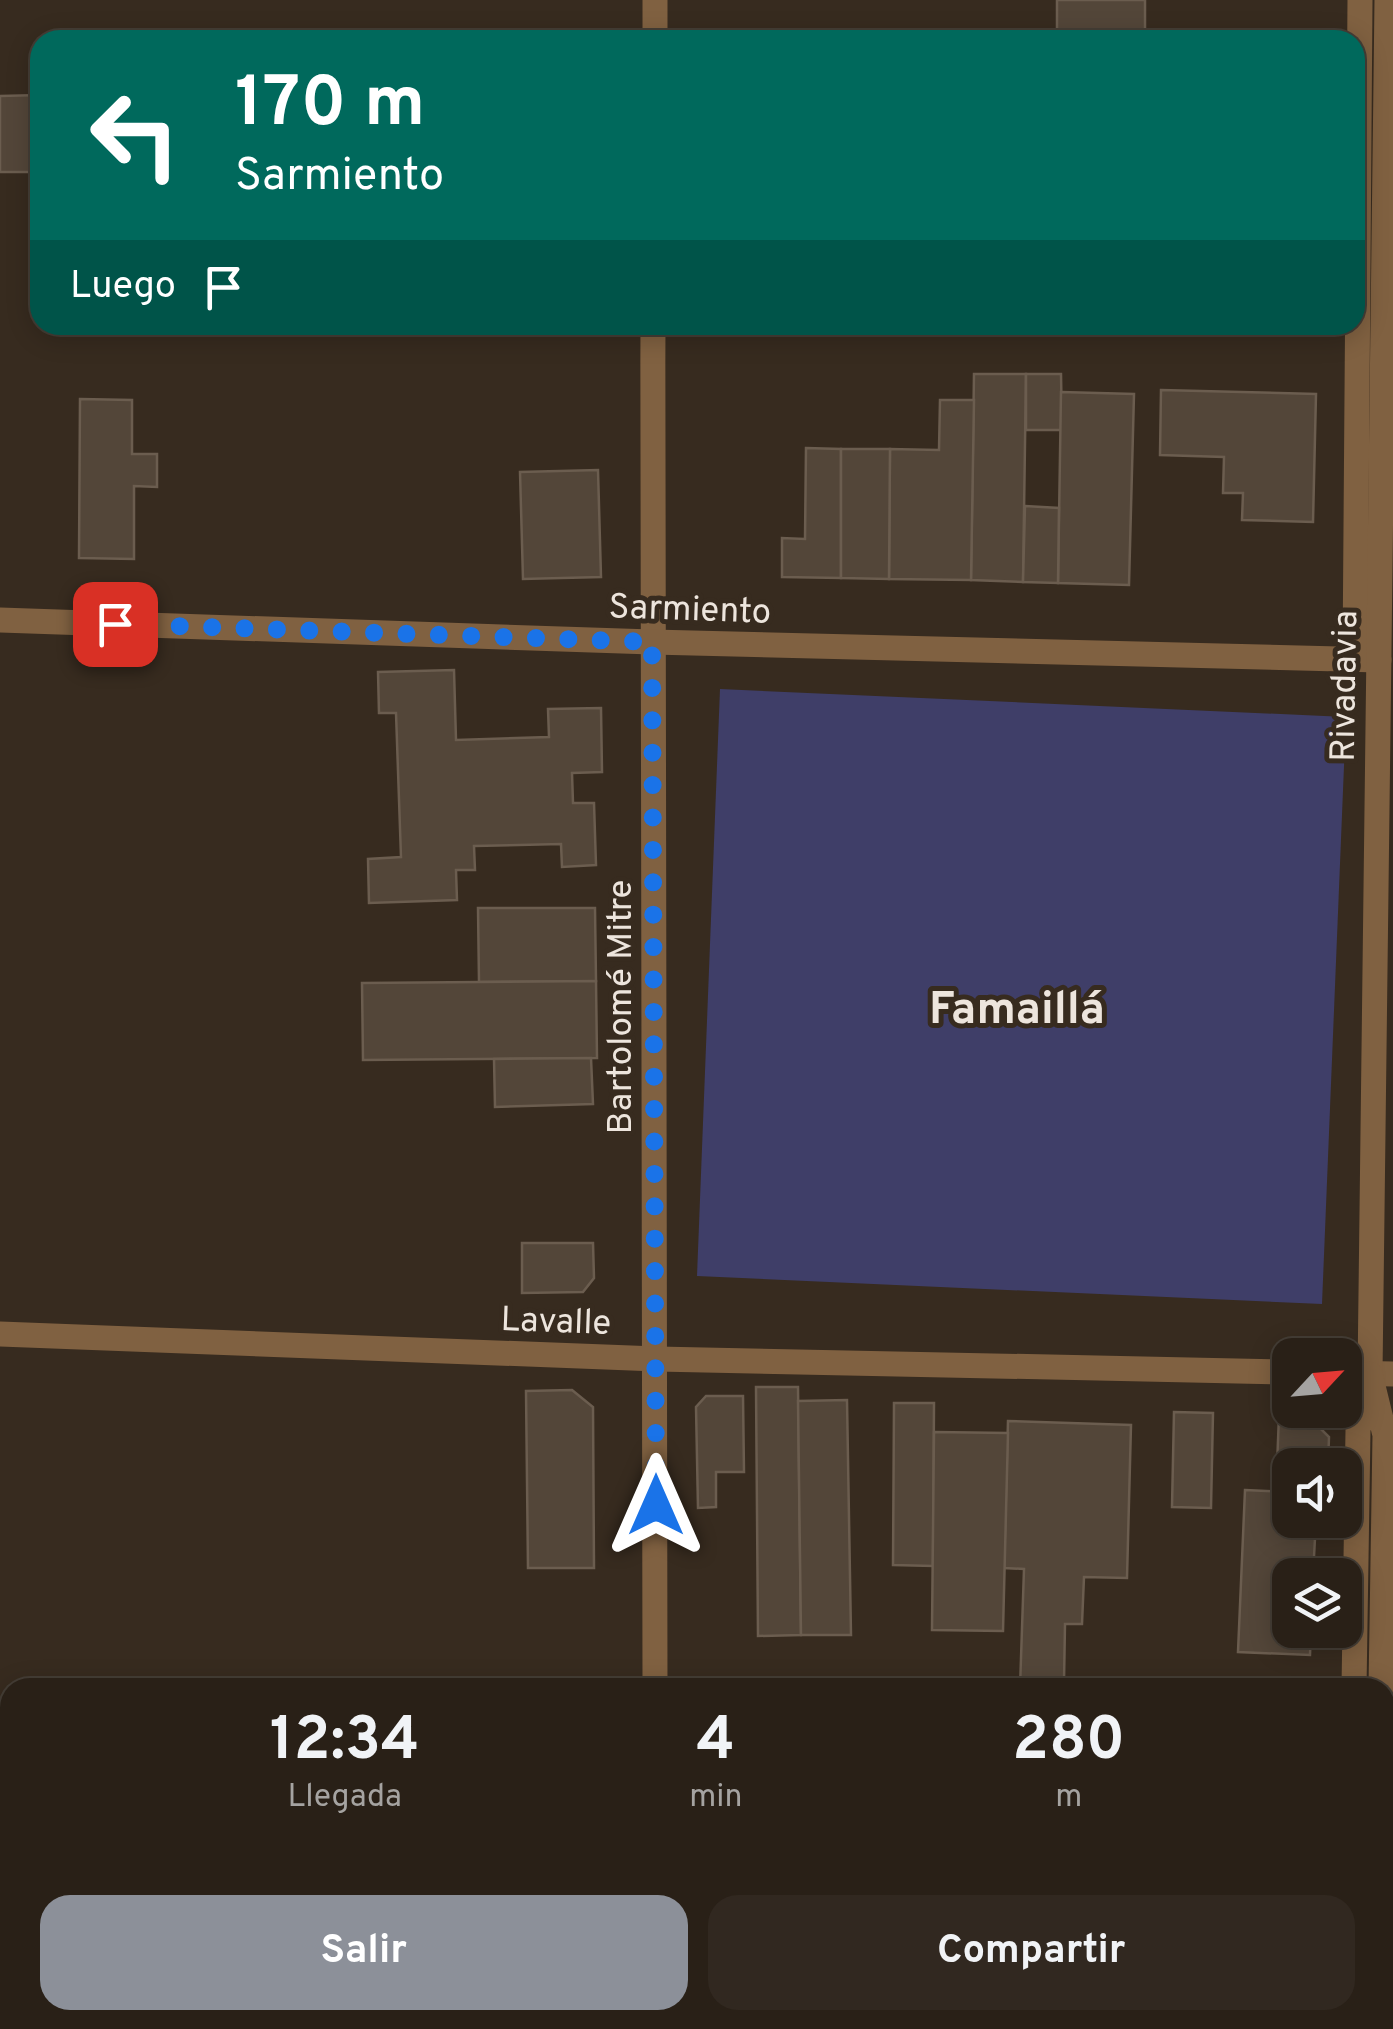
<!DOCTYPE html>
<html lang="es">
<meta charset="utf-8">
<style>
:root{--surface:#292017;--page:#312820;--text:#f1f3f6;--muted:#a5a3a1;--line:#453e36;--accent:#8c9099}
body{margin:0;font-family:Overpass,sans-serif;background:var(--page);color:var(--text);height:100vh;display:flex;flex-direction:column;font-size:38px;white-space:nowrap}
*{box-sizing:border-box;margin:0}
p{font-size:32px;color:var(--muted)}
.icon{flex:none;width:55px;height:55px;fill:none;stroke:currentColor;stroke-width:2;stroke-linecap:round;stroke-linejoin:round}
.map{position:relative;flex:1;overflow:hidden}
.side{position:absolute;left:0px;top:1678px;width:1395px;height:352px;display:flex;flex-direction:column;background:var(--surface);border-radius:30px 30px 0 0;box-shadow:0 5px 25px #0003,0 0 0 2px var(--line)}
.side>*{flex:none}
.banner{position:absolute;left:30px;top:30px;width:1335px;height:305px;border-radius:30px;box-shadow:0 5px 25px #0003,0 0 0 2px var(--line);background:#00695c;color:#fff;overflow:hidden}
.needle{width:65px;rotate:64deg}
.fabs{position:absolute;left:1272px;top:1338px;display:grid;gap:20px}
.fabs a{display:grid;place-items:center;width:90px;height:90px;border-radius:20px;background:var(--surface);box-shadow:0 5px 25px #0003,0 0 0 2px var(--line);font-size:50px}
.pin{position:absolute;display:grid;place-items:center;width:85px;height:85px;color:#fff;margin:-42px;border-radius:20px;box-shadow:0 5px 15px #0006}
.me{position:absolute;width:110px;margin:-55px;rotate:0deg;stroke-linejoin:round;filter:drop-shadow(0 0 8px #0008)}
.turn{display:flex;align-items:center;gap:35px;height:210px;padding:0 40px;font-size:45px}
.turn .icon{width:130px;height:130px;stroke-width:2.5}
.turn b{display:block;font-size:70px;line-height:85px}
.then{display:flex;align-items:center;height:95px;padding:0 40px;background:#0003;gap:20px;font-size:38px}
.eta{display:flex;justify-content:space-evenly;align-items:center;height:170px;text-align:center}
.eta b{font-size:60px;font-weight:700;line-height:70px}
.cta{display:flex;gap:20px;margin-top:auto;padding:20px 40px}
.cta a{flex:1;height:115px;border-radius:30px;background:var(--accent);color:#fff;font-size:40px;font-weight:700;line-height:115px;text-align:center}
.cta a+a{background:var(--page);color:var(--text)}
.map>svg:first-child{display:block}
.green{fill:#3f3e68}
.building{fill:#534639;stroke:#6b5d4f;stroke-width:2.5}
.lines{fill:none;stroke-linecap:round;stroke-linejoin:round}
.street{stroke:#806141;stroke-width:25}
.route{stroke:#1a73e8;stroke-width:18;stroke-dasharray:0 32.4}
.labels{text-anchor:middle;stroke-width:10;stroke-linejoin:round;paint-order:stroke}
.street-label{font-size:35px;fill:#ede5dd;stroke:#372b1f}
.district-label{font-size:45px;font-weight:bold;fill:#ede5dd;stroke:#372b1f}
</style>
<div class="map">
<svg width="1393" height="2029" viewBox="0 0 1393 2029">
<rect width="100%" height="100%" fill="#372b1f"/>
<path class="green" d="M720,689L1346,717L1322,1304L697,1276Z"/>
<g class="building">
<rect x="1057" y="0" width="88" height="40"/>
<path d="M40,95V172H0V96Z"/>
<path d="M974,374H1026L1023,582L971,580Z"/>
<path d="M1026,374H1061L1062,430H1026Z"/>
<path d="M1161,390L1316,394L1313,522L1242,520L1243,493H1223L1224,457L1160,455Z"/>
<path d="M1061,392L1134,394L1129,585L1058,583Z"/>
<path d="M80,399L132,400V454H157V487L134,486V559L79,558Z"/>
<path d="M940,400H974L971,580L889,579L890,449L939,450Z"/>
<path d="M806,448L841,449V578L782,577V538L805,539Z"/>
<path d="M841,449H890L889,579L841,578Z"/>
<path d="M598,470L601,577L523,579L520,472Z"/>
<path d="M1025,506L1059,508L1058,583L1023,582Z"/>
<path d="M454,670L456,740L549,737L548,709L601,708L602,772L572,773L573,803H594L596,865L562,867L561,844L474,846L475,870H456L457,900L369,903L368,859L401,857L396,713H379L378,672Z"/>
<path d="M478,908H595L596,981L479,982Z"/>
<path d="M596,981L597,1058L363,1060L362,983Z"/>
<path d="M591,1058L593,1104L495,1107L494,1059Z"/>
<path d="M522,1243H593L594,1278L583,1292L522,1293Z"/>
<path d="M756,1387H798L801,1635L758,1636Z"/>
<path d="M572,1390L593,1407L594,1568H528L526,1391Z"/>
<path d="M706,1396H743L744,1472H716V1507L698,1508L696,1407Z"/>
<path d="M847,1400L851,1635H801L798,1401Z"/>
<path d="M894,1403H934L933,1566L893,1565Z"/>
<path d="M1174,1412L1213,1413L1211,1508L1172,1507Z"/>
<path d="M1279,1415L1309,1417L1329,1437L1328,1465H1290V1492H1276Z"/>
<path d="M1008,1421L1131,1425L1127,1578L1084,1577L1082,1624H1065L1064,1682H1080V1688H1020L1024,1569L1004,1568Z"/>
<path d="M934,1432L1008,1433L1003,1631L932,1630Z"/>
<path d="M1245,1490L1290,1492V1520H1316L1313,1575H1290V1630H1311L1310,1655L1238,1652Z"/>
</g>
<g class="lines">
<g class="street">
<path d="M655,40V0"/>
<path d="M653,325C651,779 658,1233 655,1688"/>
<path d="M0,620L652,642L1379,660"/>
<path d="M1355,659L1360,0"/>
<path d="M0,1334L657,1359L1290,1372"/>
<path d="M1345,1373L1393,1374"/>
<path d="M1370,1374L1387,0"/>
<path d="M1354,1688L1358,1430L1370,1374L1385,1435L1381,1688"/>
<path d="M653,2029V2020"/>
<path d="M1341,2029L1345,2020"/>
<path d="M1371,2029L1374,2020"/>
</g>
</g>
<g class="lines">
<path class="route" d="M115,624L652,642L656,1505"/>
</g>
<g class="labels">
<g class="street-label">
<text transform="translate(690 608) rotate(2)" y="12">Sarmiento</text>
<text transform="translate(1343 686) rotate(-89)" y="12">Rivadavia</text>
<text transform="translate(619 1007) rotate(-90)" y="12">Bartolomé Mitre</text>
<text transform="translate(556 1320) rotate(2)" y="12">Lavalle</text>
</g>
<g class="district-label">
<text x="1017" y="1023">Famaillá</text>
</g>
</g>
</svg>
<div class="fabs">
<a><svg class="needle" viewBox="-14 -14 28 28"><path d="M0-13l5 13h-10z" fill="#e53935"/><path d="M0 13l5-13h-10z" fill="#a5a3a1"/></svg></a>
<a><svg class="icon" aria-label="sound" viewBox="0 0 24 24"><path d="M4 9h4l5-4v14l-5-4H4zM17 9q2 3 0 6"/></svg></a>
<a><svg class="icon" aria-label="layers" viewBox="0 0 24 24"><path d="M12 4l9 5-9 5-9-5zM3 14l9 5 9-5"/></svg></a>
</div>
<div class="pin" style="left:115px;top:624px;background:#d93025"><svg class="icon" aria-label="arrive" viewBox="0 0 24 24"><path d="M6 21V4h12l-3 4 3 4H6"/></svg></div>
<svg class="me" style="left:656px;top:1505px" viewBox="-20 -20 40 40"><path d="M0-17L14 15 0 8-14 15z" fill="#1a73e8" stroke="#fff" stroke-width="4"/></svg>
<div class="banner">
<div class="turn"><svg class="icon" aria-label="left" viewBox="0 0 24 24"><path d="M17 20v-9H6M10 6l-5 5 5 5"/></svg><div><b>170 m</b>Sarmiento</div></div>
<div class="then">Luego<svg class="icon" aria-label="arrive" viewBox="0 0 24 24"><path d="M6 21V4h12l-3 4 3 4H6"/></svg></div>
</div>
<section class="side">
<div class="eta">
<div><b>12:34</b><p>Llegada</p></div>
<div><b>4</b><p>min</p></div>
<div><b>280</b><p>m</p></div>
</div>
<div class="cta"><a>Salir</a><a>Compartir</a></div>
</section>
</div>
